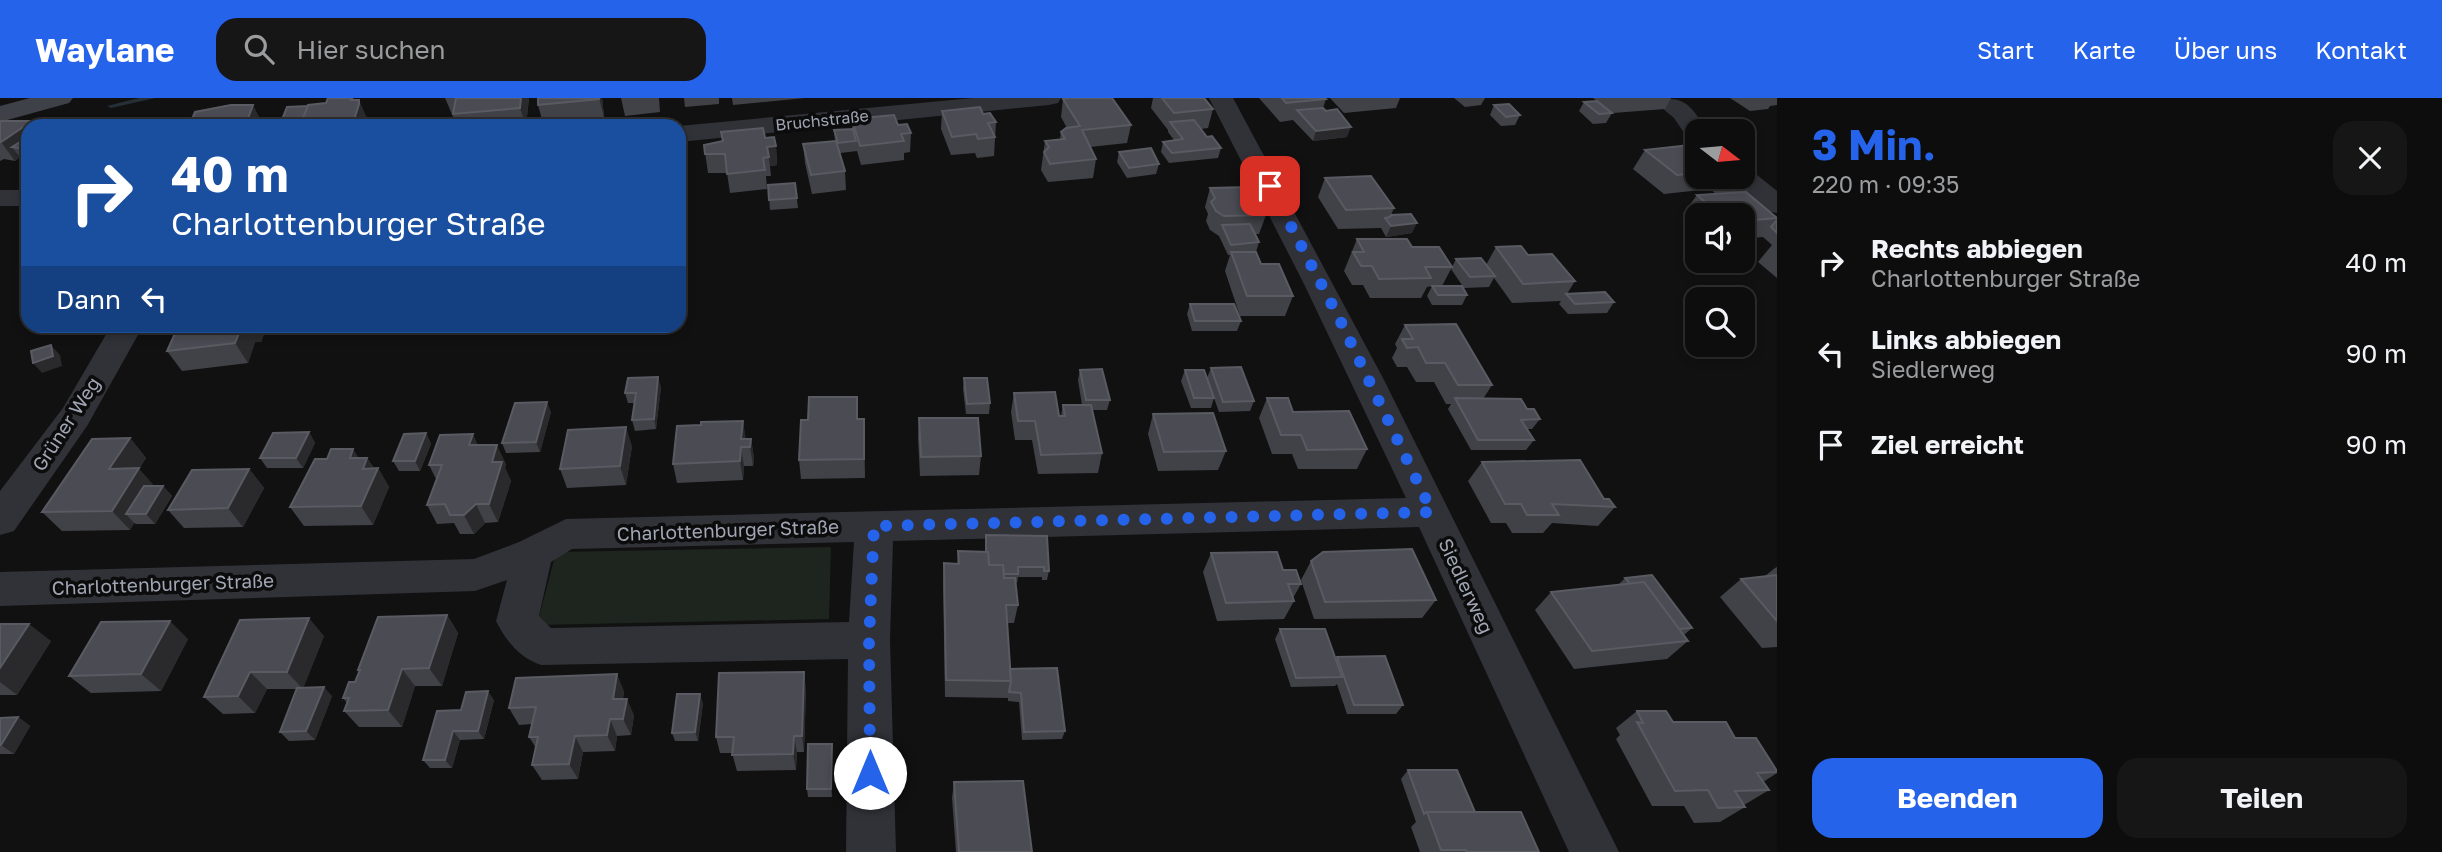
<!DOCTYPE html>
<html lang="de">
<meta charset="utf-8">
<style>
:root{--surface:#0d0d0e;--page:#161617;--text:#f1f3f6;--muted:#9a9c9e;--line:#2d2d2e;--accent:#2563eb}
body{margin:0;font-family:"Golos Text",sans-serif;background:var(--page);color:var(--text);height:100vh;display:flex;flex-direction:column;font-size:26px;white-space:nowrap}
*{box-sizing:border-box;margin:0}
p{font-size:23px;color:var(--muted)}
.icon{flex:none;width:38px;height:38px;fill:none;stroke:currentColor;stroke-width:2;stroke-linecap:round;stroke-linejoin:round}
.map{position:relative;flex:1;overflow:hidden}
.panel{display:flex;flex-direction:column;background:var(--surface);width:665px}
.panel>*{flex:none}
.guide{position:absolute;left:21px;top:21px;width:665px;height:214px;border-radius:21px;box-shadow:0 4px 10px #0003,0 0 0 2px var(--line);background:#1a4fa0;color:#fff;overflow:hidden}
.needle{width:46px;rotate:106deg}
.fabs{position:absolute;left:1685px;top:21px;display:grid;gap:14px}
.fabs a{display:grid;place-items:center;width:70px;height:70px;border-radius:14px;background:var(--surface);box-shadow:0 4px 10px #0003,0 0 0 2px var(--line);font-size:35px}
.pin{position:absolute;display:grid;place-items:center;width:60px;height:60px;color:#fff;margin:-30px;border-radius:14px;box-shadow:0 4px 10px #0006}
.me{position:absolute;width:77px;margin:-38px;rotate:0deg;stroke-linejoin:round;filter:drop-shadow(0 0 5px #0008)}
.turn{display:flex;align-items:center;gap:24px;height:147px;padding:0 35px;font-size:32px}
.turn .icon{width:91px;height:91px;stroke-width:2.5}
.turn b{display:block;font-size:49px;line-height:60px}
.then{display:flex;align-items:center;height:66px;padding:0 35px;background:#0003;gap:14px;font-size:26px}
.round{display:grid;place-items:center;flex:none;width:74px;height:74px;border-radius:21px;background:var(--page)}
.summary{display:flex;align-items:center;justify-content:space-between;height:119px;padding:0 35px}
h1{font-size:42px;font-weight:700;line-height:52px;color:var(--accent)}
.button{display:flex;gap:14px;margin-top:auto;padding:14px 35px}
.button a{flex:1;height:80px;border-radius:21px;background:var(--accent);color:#fff;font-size:28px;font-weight:700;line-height:80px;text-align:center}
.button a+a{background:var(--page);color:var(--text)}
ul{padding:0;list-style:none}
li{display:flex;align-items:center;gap:21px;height:91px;padding:0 35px}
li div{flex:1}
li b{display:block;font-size:26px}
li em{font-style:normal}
header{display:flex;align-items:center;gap:42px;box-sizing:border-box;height:98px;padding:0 35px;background:var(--accent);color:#fff}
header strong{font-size:33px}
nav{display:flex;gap:38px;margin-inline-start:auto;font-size:24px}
.search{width:490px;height:63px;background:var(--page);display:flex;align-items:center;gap:18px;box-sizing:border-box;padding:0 24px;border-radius:21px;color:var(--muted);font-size:26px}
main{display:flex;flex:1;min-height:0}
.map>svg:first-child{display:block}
.green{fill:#1d251e}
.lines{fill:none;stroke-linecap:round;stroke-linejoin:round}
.stream{fill:#262f37;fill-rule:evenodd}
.street{fill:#313238;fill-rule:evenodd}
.secondary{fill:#3f4148;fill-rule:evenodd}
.wall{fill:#414247}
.shaded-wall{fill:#2a2a2d}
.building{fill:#4b4c53;stroke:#595a62;stroke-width:2}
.route{stroke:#2563eb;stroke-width:12;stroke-dasharray:0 21.6}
.labels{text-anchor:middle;stroke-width:7;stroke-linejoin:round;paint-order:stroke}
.far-street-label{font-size:16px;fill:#a0a6b4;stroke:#0c0c0d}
.street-label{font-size:19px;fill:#a0a6b4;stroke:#0c0c0d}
</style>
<header>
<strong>Waylane</strong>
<div class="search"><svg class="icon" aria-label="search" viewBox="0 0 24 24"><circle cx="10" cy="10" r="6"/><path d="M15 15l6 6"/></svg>Hier suchen</div>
<nav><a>Start</a><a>Karte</a><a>Über uns</a><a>Kontakt</a></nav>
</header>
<main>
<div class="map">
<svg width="1777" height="754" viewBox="0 0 1777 754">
<rect width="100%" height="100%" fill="#111112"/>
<path class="green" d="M831,449L829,521L537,527L556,454Z"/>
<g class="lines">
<path class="stream" d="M139,0H155L111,10L107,8Z"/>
<g class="street">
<path d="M973,0H1061L1058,5L1049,7L679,44V28Z"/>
<path d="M1209,0H1233L1383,280L1619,754H1569L1419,429L893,443L890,542L896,754H846L848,561L541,567C520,560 506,543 496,523L507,482L475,493L0,508V474L474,461L519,444L566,421L1406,400L1304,186ZM854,444L849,524L551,530L539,518L551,464L572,451Z"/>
<path d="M1650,0C1687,0 1687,3 1708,33H1698V45L1689,42L1674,20Z"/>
<path d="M1743,71L1752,73L1777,93V115L1767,113L1732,85L1729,79H1743Z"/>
<rect x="0" y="92" width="28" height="16"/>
<path d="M111,228H143L87,328L14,433L0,437V393L63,310Z"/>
</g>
<path class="secondary" d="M30,0H73L69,5L0,24V8Z"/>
</g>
<g class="wall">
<path d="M353,0L367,20L366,28H284L281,24L326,5Z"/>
<path d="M445,0H529L526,28H457Z"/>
<path d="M602,0L604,19L543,25L538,7Z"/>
<path d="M621,0H659L660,14L625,18Z"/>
<path d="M684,0H719V6L685,9Z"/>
<path d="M732,0H805L733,7Z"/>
<path d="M1153,0H1204L1213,11L1208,30L1200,31L1207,39L1221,50L1218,60L1169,65L1161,54L1163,44L1174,42L1168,34V32L1151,10Z"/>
<path d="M1259,0H1325L1326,1L1323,10L1347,39L1313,43L1293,22L1280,24Z"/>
<path d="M1330,0H1400L1396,10L1344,15Z"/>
<path d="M1454,0H1485L1481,7L1465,9Z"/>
<path d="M1593,0H1671L1665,11L1613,15Z"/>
<path d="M1730,0H1777V7L1770,8L1768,11L1750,13Z"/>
<path d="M1063,1L1131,27L1127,45L1090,49L1096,61L1093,80L1048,84L1041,72L1045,43L1060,41L1061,34L1067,30L1061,19Z"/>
<path d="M1584,4L1612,15L1606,25L1593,26L1579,13Z"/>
<path d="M1494,7L1520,17L1515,27L1501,28L1490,17Z"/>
<path d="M942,13L983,16L996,24L994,58L977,60L975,55L951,57L941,31Z"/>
<path d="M852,21L898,27L911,35L910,54L904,55V62L861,67L857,53L840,55L845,73L846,92L812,96L805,65L803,46L835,43L834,32L852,31Z"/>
<path d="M0,24L28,28V60L20,59L15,63L4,61L0,63Z"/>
<path d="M765,40L776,48L777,67L770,68L771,78H766L767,91L730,95L727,75H708L704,47Z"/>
<path d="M1645,52H1698V79H1740L1751,87L1746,94L1777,119V180L1758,164L1772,147L1763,139L1743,141V117H1698V129L1683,116L1697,97L1716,96L1710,91L1664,96L1633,71Z"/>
<path d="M1119,54L1159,66L1156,76L1127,80L1117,64Z"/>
<path d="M1325,80L1394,110L1391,117L1412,135L1386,139L1381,130L1338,131L1318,99Z"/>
<path d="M795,85L798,110L770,112L768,87Z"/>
<path d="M1210,90L1266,117L1259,136H1255L1259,144L1256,154L1261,166L1293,198L1285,218H1240L1225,173L1230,157H1228L1219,138L1210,132L1206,123L1208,116L1205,109Z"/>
<path d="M1357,141L1412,149L1452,169L1442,188L1467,197L1462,207H1432L1427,198L1432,188L1427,189L1421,200H1370L1363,187H1352L1344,173Z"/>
<path d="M1496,149L1528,157L1575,183L1567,196L1614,204L1607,215L1568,216L1559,206L1561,203L1512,205L1494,180L1489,189L1464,190L1451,171L1456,161L1486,167Z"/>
<path d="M1190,206L1241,223L1237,233H1192L1187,216Z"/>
<path d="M1405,227L1492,287L1483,301L1527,311L1540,321L1532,331H1527L1534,342L1526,352H1471L1448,311L1451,306H1446L1434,284H1416L1407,269H1397L1392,260L1397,250L1395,246Z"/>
<path d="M184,228H267L261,244H255L248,265L182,273L167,253Z"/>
<path d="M1211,270L1254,303L1250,313L1219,314L1214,300L1211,310H1191L1181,283L1185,272L1207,280Z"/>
<path d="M1080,272L1110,302L1107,312H1092L1102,355L1098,375L1038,376L1032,342H1015L1011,314L1014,295L1059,318H1061L1063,307H1082L1078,282Z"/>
<path d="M964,280L990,305L989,316H966L963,291Z"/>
<path d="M661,289L656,331L635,333L632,322L634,305H628L625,295Z"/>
<path d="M1267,300L1367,351L1357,371H1298L1292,356H1272L1259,320Z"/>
<path d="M551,314L540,354L506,355L502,345Z"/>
<path d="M1153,316L1226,353L1218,372L1158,373L1148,336Z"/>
<path d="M919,320L981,358L979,377L920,378L918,340Z"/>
<path d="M858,321H864L865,380L801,381L799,362Z"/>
<path d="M743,323L745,341H751L754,360L753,368H744L743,382L677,385L673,366L701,327Z"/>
<path d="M309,334L315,345L303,370H267L260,360Z"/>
<path d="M426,335L431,346L420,373H399L393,363Z"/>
<path d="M130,340L146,360L139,371L154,388H163L172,398L155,426H136L134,425L130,432L62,433L42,414Z"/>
<path d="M478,347L506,366L505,370L511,383L498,424L485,425L474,436H460L454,425L437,426L427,407L436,381L429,367Z"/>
<path d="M632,348L626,387L567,390L560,371Z"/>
<path d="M359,360H367L374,370H378L389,389L373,427L304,428L290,409Z"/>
<path d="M1482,364L1604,401L1615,409L1598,428L1552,425L1543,435H1512L1506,425H1491L1468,383Z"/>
<path d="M249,371L264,390L243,429L184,430L168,412Z"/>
<path d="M986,437L1049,473L1047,482H1042V479H1018L1017,485H1016L1018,507L1014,525H1007L1010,571L1065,633L1062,641L1022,642L1019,604L1008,603V600L945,599L943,484L944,465L957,466L958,453L985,454Z"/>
<path d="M1211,455L1283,472L1301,486L1293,500L1294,503L1284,521L1217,523L1203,474Z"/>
<path d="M1311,463L1436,502L1422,520L1314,521L1301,482Z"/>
<path d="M1777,469V549L1762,550L1720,499L1741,481L1765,478L1775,470Z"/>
<path d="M1625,480L1692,530L1684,537L1688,543L1667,561L1574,571L1535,512L1551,494L1618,487Z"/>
<path d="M447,517L458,535L442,588H415L402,629H359L344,613L347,605L343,600L355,584L360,574L358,572Z"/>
<path d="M240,522L324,538L303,590L332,598L315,642L289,643L280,634L297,591H267L255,615L223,616L204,599Z"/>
<path d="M0,526L51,543L17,597H0Z"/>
<path d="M1280,531L1336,561L1337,559L1403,607L1396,616H1347L1337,586L1335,588L1291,589L1275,541Z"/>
<path d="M188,541L161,593L91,595L69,578Z"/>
<path d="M806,591L804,654H797L796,672L737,673L732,655H720L716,639Z"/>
<path d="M624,593L623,601L634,617L631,637L617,638L615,653L583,654L578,681L542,682L532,667L536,650L529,639L532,626L519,627L509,610Z"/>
<path d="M494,602L484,641L460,642L452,670H430L423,662L461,612Z"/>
<path d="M703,605L698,643H675L672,635Z"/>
<path d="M1637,613L1673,624L1735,640L1777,673V675L1763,684L1769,692L1744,707L1745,709L1720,724L1694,725L1684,708H1652L1616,641L1620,637L1616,630Z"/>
<path d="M18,619L30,628L14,656H0V620Z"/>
<path d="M832,646V699H808L807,691Z"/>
<path d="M1408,672L1475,714L1539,754H1420L1411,729L1416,724L1401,681Z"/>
<path d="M954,684L1032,754H956L952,700Z"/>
</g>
<g class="shaded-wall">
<path d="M352,0H353L357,10L359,2L367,20L366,28H354L353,25Z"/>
<path d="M521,0H529L526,28L520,10Z"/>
<path d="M599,0H602L604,19Z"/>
<path d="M253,7L263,26L262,28H245Z"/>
<path d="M163,22L167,28H160Z"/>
<path d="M32,23L35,28H28V51L12,49L20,59L15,63L1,44Z"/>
<path d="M1351,29L1347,39L1313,43L1316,33Z"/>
<path d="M776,48L777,67L770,68L767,49Z"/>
<path d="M1417,125L1412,135L1386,139L1391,128Z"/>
<path d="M242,228H267L261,244H255L248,265L235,245Z"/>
<path d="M51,247L60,257L62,268L42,275L33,265Z"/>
<path d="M658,279L661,289L656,331L654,321Z"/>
<path d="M547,304L551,314L540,354L536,344Z"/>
<path d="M743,323L746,342L741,341Z"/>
<path d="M626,329L632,348L626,387L620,368Z"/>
<path d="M309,334L315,345L303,370L296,360Z"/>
<path d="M426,335L431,346L420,373L415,363Z"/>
<path d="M473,336L482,356L469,347Z"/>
<path d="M130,340L146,360L139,371L156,390L126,416L134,425L130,432L112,413L109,371Z"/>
<path d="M751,341L754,360L753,368L750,349Z"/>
<path d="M497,347L506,366L505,370L511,383L498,424L489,406L492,364Z"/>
<path d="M741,349L744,368L743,382L740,363Z"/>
<path d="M353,351L364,368L367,360L376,374L378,370L389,389L373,427L361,408L350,360Z"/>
<path d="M249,371L264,390L243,429L228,410Z"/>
<path d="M163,388L172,398L155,426L146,416Z"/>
<path d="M476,406L485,425L474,436L464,417Z"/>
<path d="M447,517L458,535L442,588L429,570Z"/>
<path d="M309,520L324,538L303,591L287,574Z"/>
<path d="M170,523L188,541L161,593L141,576Z"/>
<path d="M29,526L51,543L17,597L0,584V570Z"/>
<path d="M402,571L415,588L402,629L388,612Z"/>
<path d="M250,574L267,591L255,615L238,598Z"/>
<path d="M804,574L806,591L804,654L802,638Z"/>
<path d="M617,576L624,593L620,618L613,601Z"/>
<path d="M324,589L332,598L315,642L306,633Z"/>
<path d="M488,593L494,602L484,641L478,633Z"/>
<path d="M700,596L703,605L698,643L695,634Z"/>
<path d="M627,601L634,617L631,637L623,621Z"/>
<path d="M18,619L30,628L14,656L1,647Z"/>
<path d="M610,621L617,638L615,653L607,637Z"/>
<path d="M453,633L460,642L452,670L445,662Z"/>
<path d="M575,638L583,654L578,681L569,666Z"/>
<path d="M794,638L797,654L796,672L793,656Z"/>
<path d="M832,646V699L831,691Z"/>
</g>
<g class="building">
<path d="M328,0H352L351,2H359V6L353,25L318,28H299L308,7L326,5Z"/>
<path d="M456,0H521L520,10L453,16Z"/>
<path d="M538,0H599V1L538,7Z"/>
<path d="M1068,0H1112L1131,27L1082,32L1096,61L1050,66L1044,54L1049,49L1045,43L1065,41L1061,34L1066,30L1080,28L1063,1Z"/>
<path d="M1162,0H1204L1213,11L1174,15Z"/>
<path d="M1282,0H1325L1326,1L1286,5Z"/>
<path d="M1597,3L1612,15L1599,16L1584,4Z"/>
<path d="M1509,6L1520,17L1506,19L1494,7Z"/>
<path d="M231,7H253L245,28H189L195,14Z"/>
<path d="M308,8L302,22L281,24L287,9Z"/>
<path d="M980,9L983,16L990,15L996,24L988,25L995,39L978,41L976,36L952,39L942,13Z"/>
<path d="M1323,10L1326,13L1337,11L1351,29L1316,33L1297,12Z"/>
<path d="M894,17L898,27L907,26L911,35L901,36L904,43L860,48L852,21Z"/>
<path d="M163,22L160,28H116L117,27Z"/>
<path d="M1194,22L1207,39L1212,38L1221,50L1172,55L1163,44L1183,41L1170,24Z"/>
<path d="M1,23H32L1,44H0V24Z"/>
<path d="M268,25L267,28H253L254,27Z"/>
<path d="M763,30L765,40L774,39L776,48L767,49L769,59L763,60L765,72L727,76L725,56H705L704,47L723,43L721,34Z"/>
<path d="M853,31L856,43L838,45L834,32Z"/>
<path d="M28,39V51L12,49Z"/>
<path d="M836,43L845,73L811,77L803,46Z"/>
<path d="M1690,47L1698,52V75L1677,77L1645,52Z"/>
<path d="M1151,50L1159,66L1129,70L1119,54Z"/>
<path d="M1371,78L1394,110L1346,112L1325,80Z"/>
<path d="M1718,79H1740L1751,87L1729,90L1717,81Z"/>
<path d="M795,85L797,100L769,102L768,87Z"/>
<path d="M1251,89L1266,117L1224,118L1216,113L1211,104L1215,100L1210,90Z"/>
<path d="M1746,94L1777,120L1743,123V117H1720L1697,97Z"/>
<path d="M1411,116L1417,125L1391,128L1385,120L1390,119L1391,117Z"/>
<path d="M1777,122V135L1771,129Z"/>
<path d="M1250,126L1259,144L1231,147L1222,127Z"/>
<path d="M1357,141H1407L1412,149H1439L1452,169H1425L1431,180L1379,181L1372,168H1361L1353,154H1364Z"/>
<path d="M1521,148L1528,157L1552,156L1575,183L1523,186L1496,149Z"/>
<path d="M1231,154H1256L1261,166H1279L1293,198H1247Z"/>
<path d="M1481,160L1495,178L1470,179L1456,161Z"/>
<path d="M1432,188H1462L1467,197H1438Z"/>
<path d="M1605,194L1614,204L1575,206L1566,196Z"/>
<path d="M1190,206H1234L1241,223H1195Z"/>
<path d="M1456,226L1492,287H1458L1445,265H1426L1418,249L1407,250L1402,241H1413L1405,227Z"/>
<path d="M184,228H242L235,245L167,253L177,231L183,230Z"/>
<path d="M51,247L53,258L33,265L31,253Z"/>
<path d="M1241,269L1254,303L1223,304L1211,270Z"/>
<path d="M1102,271L1110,302H1086L1080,272Z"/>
<path d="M1185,272H1204L1214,300H1194Z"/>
<path d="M658,279L654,321L632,322L636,295H625L628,280Z"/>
<path d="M964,280H987L990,305L967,306Z"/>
<path d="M1055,294L1059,318H1065L1063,307H1091L1102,355L1041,357L1035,323H1018L1014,295Z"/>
<path d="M809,299H857V321H864V361L799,362L801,322H808Z"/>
<path d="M1267,300H1288L1293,314L1349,313L1367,351L1307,352L1301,337H1281Z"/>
<path d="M1455,300L1521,301L1527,311H1534L1540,321L1521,322L1534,342H1478Z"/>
<path d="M547,304L536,344L502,345L515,305Z"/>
<path d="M1213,315L1226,353L1164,354L1153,316Z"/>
<path d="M919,320H978L981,358L921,359Z"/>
<path d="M743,323L741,341H751L750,349H741L740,363L673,366L677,328L701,327V324Z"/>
<path d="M626,329L620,368L560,371L568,332Z"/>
<path d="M309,334L296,360H260L273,335Z"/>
<path d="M426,335L415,363H393L404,336Z"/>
<path d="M473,336L469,347H497L492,364H502L489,406H476L464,417H450L445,406L427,407L442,367H429L440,337Z"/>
<path d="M130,340L109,371L139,370L112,413L42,414L92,341Z"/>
<path d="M331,351H353L350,360H367L363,371L378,370L361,408L290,409L315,361H327Z"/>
<path d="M1580,362L1604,401H1609L1615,409L1552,406L1559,417H1527L1521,406H1505L1482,364Z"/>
<path d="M249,371L228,410L168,412L192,372Z"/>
<path d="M144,388H163L146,416H126Z"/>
<path d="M986,437L1047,438L1049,473H1044V469H1018V476H1004L1003,467H989L988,454H986Z"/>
<path d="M1412,451L1436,502L1325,504L1311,463L1323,454Z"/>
<path d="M958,453L988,454L989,467H1003L1004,480H1015L1018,507H1006L1011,583L946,582L944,465L959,466Z"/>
<path d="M1277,454L1283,472H1296L1301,486H1288L1294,503L1226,505L1211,455Z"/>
<path d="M1652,477L1692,530L1679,531L1644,484L1630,486L1625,480Z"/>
<path d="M1777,477V523L1741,481Z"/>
<path d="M1644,484L1688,543L1592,553L1551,494Z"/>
<path d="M447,517L429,570L402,571L388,612L344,613L349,600H343L349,584H355L360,572H358L378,519Z"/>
<path d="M309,520L287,574H250L238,598L204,599L240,522Z"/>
<path d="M170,523L141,576L69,578L101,524Z"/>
<path d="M0,526H29L0,570Z"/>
<path d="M1280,531H1325L1342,579L1296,580Z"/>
<path d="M1385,558L1403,607H1354L1337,559Z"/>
<path d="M1057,570L1065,633L1024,634L1021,595L1009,594L1011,583L1010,571Z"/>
<path d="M804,574L802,638H794L793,656L732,657L734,639H716L719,575Z"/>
<path d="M617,576L613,601H627L623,621H610L607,637L575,638L569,666L532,667L538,639H529L536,609L509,610L516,580Z"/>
<path d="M324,589L306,633L280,634L297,590Z"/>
<path d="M488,593L478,633H453L445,662H423L437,613L461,612L466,594Z"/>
<path d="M677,596H700L695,634L672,635Z"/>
<path d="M1637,613H1666L1673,624H1726L1735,640H1756L1777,673V674L1757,675L1769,692L1735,693L1745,709L1718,710L1708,692L1675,693L1637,624L1643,625Z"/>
<path d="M18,619L1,647H0V620Z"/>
<path d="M808,646H832L831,691H807Z"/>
<path d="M1408,672H1457L1475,714H1427L1424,716Z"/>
<path d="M1023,683L1032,754H959L954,684Z"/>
<path d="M1427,714H1521L1539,754H1467L1466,752H1441Z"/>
</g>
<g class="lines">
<path class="route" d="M870,675L869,542L874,428L1432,414L1339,220L1270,88"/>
</g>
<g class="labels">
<g class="far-street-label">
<text transform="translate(822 22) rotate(-6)" y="6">Bruchstraße</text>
</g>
<g class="street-label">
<text transform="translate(66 326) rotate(-57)" y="7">Grüner Weg</text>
<text transform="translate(728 432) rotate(-2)" y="7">Charlottenburger Straße</text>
<text transform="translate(163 486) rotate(-2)" y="7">Charlottenburger Straße</text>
<text transform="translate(1466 488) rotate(65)" y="7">Siedlerweg</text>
</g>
</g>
</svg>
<div class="fabs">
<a><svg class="needle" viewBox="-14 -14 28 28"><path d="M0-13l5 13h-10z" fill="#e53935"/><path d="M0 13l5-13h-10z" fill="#9a9c9e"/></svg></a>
<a><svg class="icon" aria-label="sound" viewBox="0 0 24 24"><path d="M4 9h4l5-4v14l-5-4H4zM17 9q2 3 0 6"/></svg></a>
<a><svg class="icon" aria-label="search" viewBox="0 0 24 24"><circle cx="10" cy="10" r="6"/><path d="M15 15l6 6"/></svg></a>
</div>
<div class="pin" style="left:1270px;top:88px;background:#d93025"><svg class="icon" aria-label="arrive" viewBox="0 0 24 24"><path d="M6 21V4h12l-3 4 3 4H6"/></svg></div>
<svg class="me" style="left:870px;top:675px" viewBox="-20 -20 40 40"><circle r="19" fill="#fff"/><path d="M0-13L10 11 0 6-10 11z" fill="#2563eb"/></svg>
<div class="guide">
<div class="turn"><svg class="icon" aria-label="right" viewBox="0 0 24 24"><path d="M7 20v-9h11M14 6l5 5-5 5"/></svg><div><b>40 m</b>Charlottenburger Straße</div></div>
<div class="then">Dann<svg class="icon" aria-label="left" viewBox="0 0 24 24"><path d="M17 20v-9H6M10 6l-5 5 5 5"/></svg></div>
</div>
</div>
<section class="panel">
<div class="summary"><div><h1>3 Min.</h1><p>220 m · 09:35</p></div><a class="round"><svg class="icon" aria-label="close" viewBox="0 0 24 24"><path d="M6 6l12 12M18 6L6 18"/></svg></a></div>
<ul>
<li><svg class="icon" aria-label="right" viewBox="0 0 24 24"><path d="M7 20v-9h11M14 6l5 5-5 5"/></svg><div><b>Rechts abbiegen</b><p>Charlottenburger Straße</p></div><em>40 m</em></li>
<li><svg class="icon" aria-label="left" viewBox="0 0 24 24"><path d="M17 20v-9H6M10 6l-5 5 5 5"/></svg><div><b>Links abbiegen</b><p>Siedlerweg</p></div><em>90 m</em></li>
<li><svg class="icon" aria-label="arrive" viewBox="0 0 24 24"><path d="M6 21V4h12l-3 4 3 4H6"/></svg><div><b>Ziel erreicht</b></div><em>90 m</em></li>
</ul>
<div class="button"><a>Beenden</a><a>Teilen</a></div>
</section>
</main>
